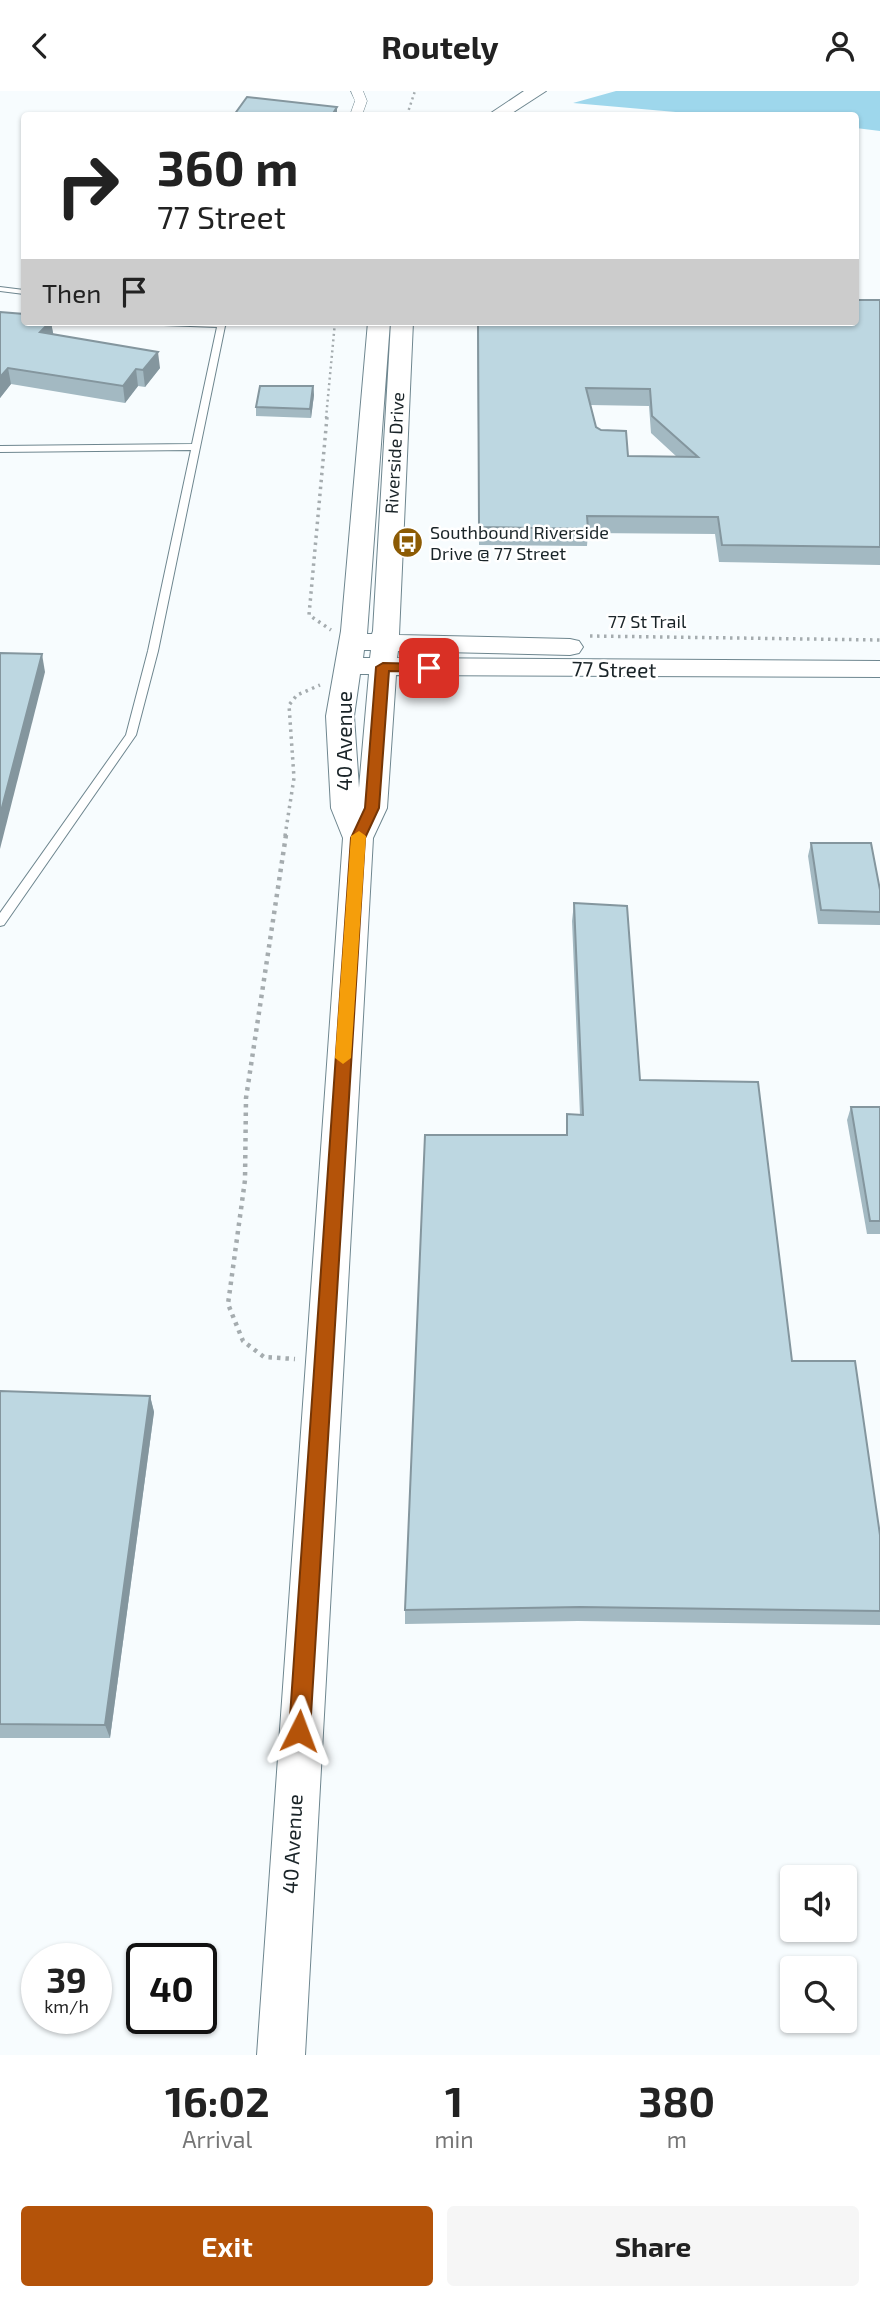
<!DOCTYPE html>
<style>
:root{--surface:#fff;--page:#f6f6f6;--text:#222;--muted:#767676;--accent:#b45309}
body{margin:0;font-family:"Exo 2",sans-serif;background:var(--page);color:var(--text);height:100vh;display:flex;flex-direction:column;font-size:26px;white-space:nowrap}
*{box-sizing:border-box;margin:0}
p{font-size:23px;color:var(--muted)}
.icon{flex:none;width:38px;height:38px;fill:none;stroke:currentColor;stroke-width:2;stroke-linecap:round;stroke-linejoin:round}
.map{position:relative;height:1964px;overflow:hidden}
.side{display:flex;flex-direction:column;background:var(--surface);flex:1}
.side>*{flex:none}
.guide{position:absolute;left:21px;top:21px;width:838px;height:214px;border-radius:7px;box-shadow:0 2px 5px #0004;background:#fff;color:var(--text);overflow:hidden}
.controls{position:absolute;left:780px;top:1774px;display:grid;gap:14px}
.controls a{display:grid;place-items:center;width:77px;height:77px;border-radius:7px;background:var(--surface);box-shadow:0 2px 5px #0004;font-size:35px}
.speed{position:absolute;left:21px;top:1852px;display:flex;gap:14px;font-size:35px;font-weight:700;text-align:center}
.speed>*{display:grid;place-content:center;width:91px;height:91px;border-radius:50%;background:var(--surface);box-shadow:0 2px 5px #0004;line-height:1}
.speed small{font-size:18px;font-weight:400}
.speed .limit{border:4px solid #111;border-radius:10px;background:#fff;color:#111}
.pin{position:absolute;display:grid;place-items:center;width:60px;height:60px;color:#fff;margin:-30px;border-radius:14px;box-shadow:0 4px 10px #0006}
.me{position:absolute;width:77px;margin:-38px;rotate:3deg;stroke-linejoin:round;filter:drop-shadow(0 0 5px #0008)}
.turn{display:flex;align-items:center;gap:24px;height:147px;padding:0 21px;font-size:32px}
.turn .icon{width:91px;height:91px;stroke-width:2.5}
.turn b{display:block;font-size:49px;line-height:60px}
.then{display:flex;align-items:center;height:66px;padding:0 21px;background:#0003;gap:14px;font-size:26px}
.eta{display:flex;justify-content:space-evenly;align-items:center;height:119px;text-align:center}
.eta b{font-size:42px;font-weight:700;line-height:49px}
.button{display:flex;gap:14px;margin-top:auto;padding:14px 21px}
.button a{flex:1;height:80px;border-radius:7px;background:var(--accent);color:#fff;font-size:28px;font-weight:700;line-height:80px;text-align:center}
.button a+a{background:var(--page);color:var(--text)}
header{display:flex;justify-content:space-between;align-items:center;height:91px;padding:0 21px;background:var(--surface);font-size:32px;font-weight:700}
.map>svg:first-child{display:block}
.green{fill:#9ed7ec}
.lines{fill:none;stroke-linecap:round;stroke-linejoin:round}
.lane-casing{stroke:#6e868f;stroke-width:2}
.street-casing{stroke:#6e868f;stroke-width:1}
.secondary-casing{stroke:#6e868f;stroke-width:2}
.path-far2{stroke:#a5acaf;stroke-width:2.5;stroke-dasharray:2 3.5;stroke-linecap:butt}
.path-far1{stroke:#a5acaf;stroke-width:3.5;stroke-dasharray:2.5 4.5;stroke-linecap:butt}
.path{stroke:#a5acaf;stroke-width:4.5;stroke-dasharray:3.5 5;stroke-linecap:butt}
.lane{fill:#fff;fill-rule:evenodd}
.street{fill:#fff;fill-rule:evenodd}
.secondary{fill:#fff;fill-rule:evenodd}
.wall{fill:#a3b9c2;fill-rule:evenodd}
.shaded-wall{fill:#84969e}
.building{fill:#bdd7e1;stroke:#84969e;stroke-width:2;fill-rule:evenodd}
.route{fill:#b45309;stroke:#753606;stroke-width:2}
.slow{fill:#f59e0b}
.labels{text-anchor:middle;stroke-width:5;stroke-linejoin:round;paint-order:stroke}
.far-street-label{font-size:18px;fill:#1a2428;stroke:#fff}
.far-poi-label{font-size:18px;fill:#1a2428;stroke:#fff;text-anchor:start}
.street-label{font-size:21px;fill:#1a2428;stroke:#fff}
</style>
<header><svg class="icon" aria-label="back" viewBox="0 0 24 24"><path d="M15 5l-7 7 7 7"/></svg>Routely<svg class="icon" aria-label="person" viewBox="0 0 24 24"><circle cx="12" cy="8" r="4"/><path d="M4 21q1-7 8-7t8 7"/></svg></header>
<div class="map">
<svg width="880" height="1964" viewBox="0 0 880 1964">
<rect width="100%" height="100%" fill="#f7fcfe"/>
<path class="green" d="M616,0H880V40L856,37V24H710L573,12Z"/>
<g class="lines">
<defs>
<g id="lane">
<path d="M0,196L24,199V203L0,200Z"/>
<path d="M133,231H229L225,235L158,560L136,644L4,834L0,835V822L126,644L148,560L191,359L0,361V355L192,353L217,236L137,233Z"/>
</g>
<path id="street" d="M351,0H363L367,10L362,24H350L355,10Z"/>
<g id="secondary">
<path d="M524,0H546L509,24H488Z"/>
<path d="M368,231H390L367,543H372L373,540L391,231H413L399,544L570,548L579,550L583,556L579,562L570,564L398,560L397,567L880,570V586L396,584L387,717L373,747L305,1964H257L343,747L331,717L326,625L341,540ZM364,559H371L370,567H363ZM360,583H369L359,697L354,625Z"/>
</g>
</defs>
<use href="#lane" class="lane-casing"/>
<use href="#street" class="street-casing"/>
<use href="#secondary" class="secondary-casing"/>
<g class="path-far2">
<path d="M407,24L415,0"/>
<path d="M326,327L335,231"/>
</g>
<g class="path-far1">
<path d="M327,326L309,524L331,539"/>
<path d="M590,545L880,549"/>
<path d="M285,745L294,687L289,614L297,604L320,594"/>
</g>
<path class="path" d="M286,744L246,1007L245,1089L228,1213L243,1250L264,1266L295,1268"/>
<use href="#lane" class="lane"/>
<use href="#street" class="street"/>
<use href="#secondary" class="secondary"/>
</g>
<g class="wall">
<path d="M880,209V474L719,471L715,443L588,442L587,455L479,454L477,231ZM590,314L649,315L651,342L677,366L628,365L596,336Z"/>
<path d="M0,220L24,231H51L53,243L160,277L145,296L138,295L125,312L11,293L0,307Z"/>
<path d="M313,295L314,304L311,327L256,325V316Z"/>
<path d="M811,752L880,799V834L818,833L808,765Z"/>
<path d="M574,812L640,989L792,1270L880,1444V1534L578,1530L405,1533V1519L566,1044L567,1023L580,1024L572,830Z"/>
<path d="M851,1016H880V1143H867L847,1029Z"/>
<path d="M0,1300L150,1305L154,1321L110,1647H0Z"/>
</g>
<g class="shaded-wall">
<path d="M337,16V24H332Z"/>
<path d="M50,231H51L54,247L40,241Z"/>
<path d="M158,261L160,277L145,296L143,279Z"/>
<path d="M8,277L11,293L0,307V286Z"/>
<path d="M136,278L138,295L125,312L123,295Z"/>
<path d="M313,295L314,304L311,327L310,318Z"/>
<path d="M42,563L45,581L0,758V724Z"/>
<path d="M150,1305L154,1321L110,1647L105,1634Z"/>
</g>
<g class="building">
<path d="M247,6L337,16L332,24H234Z"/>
<path d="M856,209H880V456L722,454L718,426L587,425L588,438L479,436L478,231H856ZM586,297L650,298L652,325L698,366L628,365L626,340L601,339L596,336Z"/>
<path d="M0,221L24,223V231H50L40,241L158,261L143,279L136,278L123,295L8,277L0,286Z"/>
<path d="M260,295H313L310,318L256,316Z"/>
<path d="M0,562L42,563L0,724Z"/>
<path d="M811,752H871L880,799V821L821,819Z"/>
<path d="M574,812L627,815L640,989L758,991L792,1270H855L880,1444V1520L580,1516L405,1519L425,1044H567V1023L583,1024Z"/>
<path d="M851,1016H880V1130H870Z"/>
<path d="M0,1300L150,1305L105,1634L0,1633Z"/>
</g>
<path class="route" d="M383,572L429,573L435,577L429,581L389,580L379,717L365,747L310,1640L307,1647L299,1650L292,1647L289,1640L351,747L365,717L376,576Z"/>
<path class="slow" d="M359,740L366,745L351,967L343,973L335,967L351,745Z"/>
<defs>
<symbol id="bus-disc" viewBox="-11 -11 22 22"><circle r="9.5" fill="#8c5b04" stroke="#fff"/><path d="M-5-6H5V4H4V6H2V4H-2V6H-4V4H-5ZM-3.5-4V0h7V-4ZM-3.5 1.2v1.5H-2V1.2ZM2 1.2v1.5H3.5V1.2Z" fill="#fff"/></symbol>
</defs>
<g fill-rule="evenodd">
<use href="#bus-disc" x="390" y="434" width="35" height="35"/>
</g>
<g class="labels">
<g class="far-street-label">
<text transform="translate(395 362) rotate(-87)" y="6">Riverside Drive</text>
<text x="647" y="537">77 St Trail</text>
</g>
<g class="far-poi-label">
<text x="430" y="448">Southbound Riverside<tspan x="430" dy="21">Drive @ 77 Street</tspan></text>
</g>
<g class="street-label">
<text transform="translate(614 579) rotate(1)" y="7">77 Street</text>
<text transform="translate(345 650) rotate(-90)" y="7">40 Avenue</text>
<text transform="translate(293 1753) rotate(-87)" y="7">40 Avenue</text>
</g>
</g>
</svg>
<div class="controls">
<a><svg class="icon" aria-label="sound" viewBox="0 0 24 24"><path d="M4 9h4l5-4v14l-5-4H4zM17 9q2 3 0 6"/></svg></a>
<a><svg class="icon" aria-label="search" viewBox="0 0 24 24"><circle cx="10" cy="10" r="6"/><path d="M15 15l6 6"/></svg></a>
</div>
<div class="speed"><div>39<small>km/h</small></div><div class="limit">40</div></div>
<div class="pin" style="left:429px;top:577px;background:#d93025"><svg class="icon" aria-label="arrive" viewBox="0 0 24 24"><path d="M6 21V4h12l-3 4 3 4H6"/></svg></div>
<svg class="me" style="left:299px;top:1640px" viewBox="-20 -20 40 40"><path d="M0-17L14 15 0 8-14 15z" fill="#b45309" stroke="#fff" stroke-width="4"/></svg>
<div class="guide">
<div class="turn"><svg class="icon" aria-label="right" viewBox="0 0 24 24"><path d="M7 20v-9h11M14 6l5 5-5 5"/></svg><div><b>360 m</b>77 Street</div></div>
<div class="then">Then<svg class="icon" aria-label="arrive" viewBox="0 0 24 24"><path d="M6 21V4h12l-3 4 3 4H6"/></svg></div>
</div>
</div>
<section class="side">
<div class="eta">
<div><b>16:02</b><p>Arrival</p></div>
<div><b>1</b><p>min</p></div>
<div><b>380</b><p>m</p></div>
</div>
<div class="button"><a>Exit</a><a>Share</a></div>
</section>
